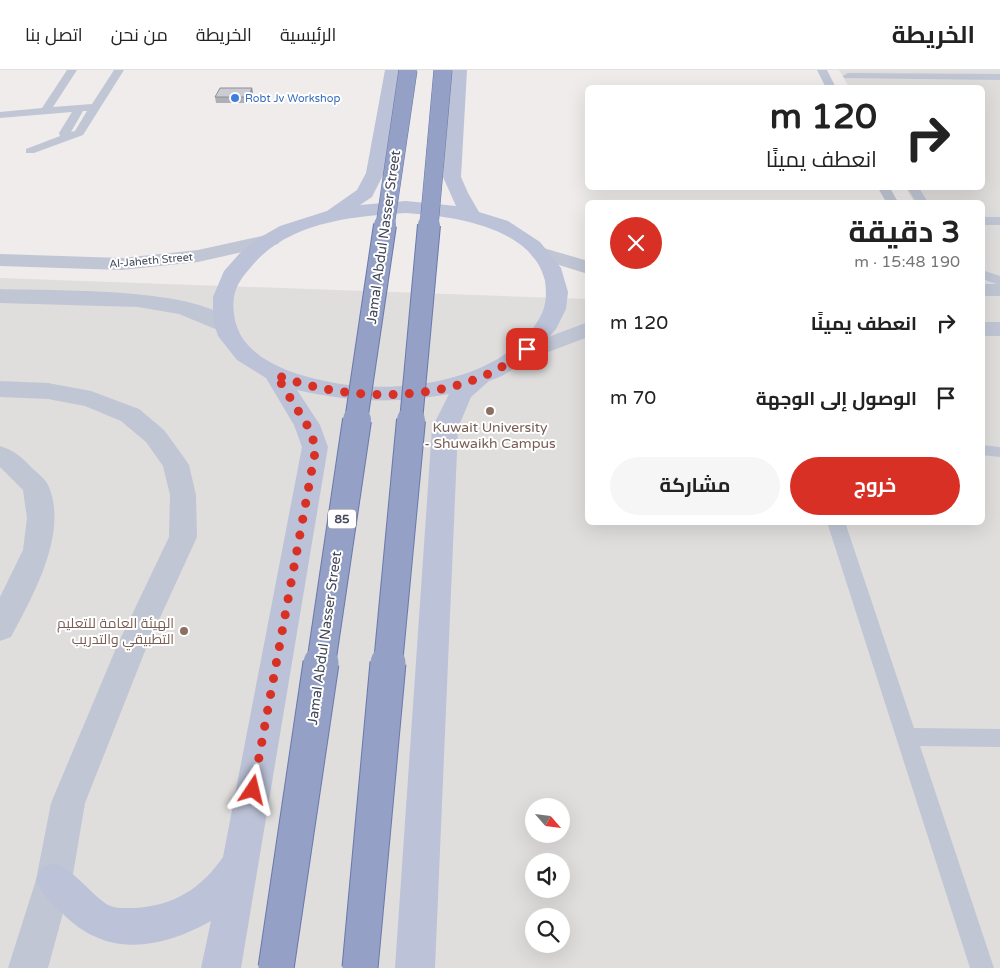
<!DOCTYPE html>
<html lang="ar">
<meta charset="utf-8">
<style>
:root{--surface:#fff;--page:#f6f6f6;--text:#222;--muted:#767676;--line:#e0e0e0;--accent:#d93025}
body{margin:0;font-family:"Varela Round",Cairo,sans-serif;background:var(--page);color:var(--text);direction:rtl;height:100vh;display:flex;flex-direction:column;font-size:19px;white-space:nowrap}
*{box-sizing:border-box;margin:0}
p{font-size:16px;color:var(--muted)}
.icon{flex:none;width:28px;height:28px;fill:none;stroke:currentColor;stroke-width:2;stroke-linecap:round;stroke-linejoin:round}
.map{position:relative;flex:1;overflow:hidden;direction:ltr}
.side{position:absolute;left:585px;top:130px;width:400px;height:325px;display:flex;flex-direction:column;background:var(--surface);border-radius:8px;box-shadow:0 5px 20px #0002;direction:rtl}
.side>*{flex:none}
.banner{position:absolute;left:585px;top:15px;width:400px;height:105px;border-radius:8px;box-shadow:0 5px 20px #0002;direction:rtl;background:#fff;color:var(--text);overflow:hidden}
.needle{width:32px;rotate:118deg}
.buttons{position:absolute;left:525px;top:728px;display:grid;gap:10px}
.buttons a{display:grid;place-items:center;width:45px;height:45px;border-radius:50%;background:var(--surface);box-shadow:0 5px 20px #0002;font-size:25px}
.pin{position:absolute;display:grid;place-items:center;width:42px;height:42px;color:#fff;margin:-21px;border-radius:10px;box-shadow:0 2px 8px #0006}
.me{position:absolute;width:55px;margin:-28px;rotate:10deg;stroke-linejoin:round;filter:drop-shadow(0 0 4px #0008)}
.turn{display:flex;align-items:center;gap:18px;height:105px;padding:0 25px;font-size:22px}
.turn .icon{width:65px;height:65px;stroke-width:2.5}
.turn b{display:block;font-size:35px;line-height:42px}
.round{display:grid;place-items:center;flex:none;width:52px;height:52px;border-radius:26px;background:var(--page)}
.summary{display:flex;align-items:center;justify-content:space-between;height:85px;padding:0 25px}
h1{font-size:30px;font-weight:700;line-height:38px}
.action{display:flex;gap:10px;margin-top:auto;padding:10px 25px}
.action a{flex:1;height:58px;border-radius:30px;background:var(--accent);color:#fff;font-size:20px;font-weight:700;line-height:58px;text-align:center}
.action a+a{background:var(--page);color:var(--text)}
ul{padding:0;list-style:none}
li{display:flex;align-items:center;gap:15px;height:75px;padding:0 25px}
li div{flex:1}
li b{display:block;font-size:19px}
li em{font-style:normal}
header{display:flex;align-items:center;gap:30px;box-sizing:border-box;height:70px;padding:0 25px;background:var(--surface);border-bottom:1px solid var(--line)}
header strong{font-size:24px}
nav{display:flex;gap:28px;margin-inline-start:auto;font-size:18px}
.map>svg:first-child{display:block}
.education{fill:#e0dddd;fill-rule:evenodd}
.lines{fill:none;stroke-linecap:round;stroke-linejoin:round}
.service{fill:#c0c6d4;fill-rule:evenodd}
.tertiary{fill:#c0c6d4;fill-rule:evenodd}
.secondary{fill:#bcc2d7;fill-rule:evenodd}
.trunk-bridge-far3-casing{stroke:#6a79ab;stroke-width:19;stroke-linecap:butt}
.trunk-bridge-far2-casing{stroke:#6a79ab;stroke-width:24;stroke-linecap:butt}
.trunk-bridge-far1-casing{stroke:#6a79ab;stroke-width:30;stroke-linecap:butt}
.trunk-bridge-casing{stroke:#6a79ab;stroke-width:37;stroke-linecap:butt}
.trunk-bridge-far3{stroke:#94a0c6;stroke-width:18}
.trunk-bridge-far2{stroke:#94a0c6;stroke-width:22}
.trunk-bridge-far1{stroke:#94a0c6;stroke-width:28}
.trunk-bridge{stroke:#94a0c6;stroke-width:35}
.wall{fill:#afafb6}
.shaded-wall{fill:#8e8e94}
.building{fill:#cbcbd4;stroke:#8e8e94}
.route{stroke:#d93025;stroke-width:9;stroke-dasharray:0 16.2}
.shop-dot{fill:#3f7fe0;stroke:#fff;stroke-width:2}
.education-dot{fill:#8d6e63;stroke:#fff;stroke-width:2}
.labels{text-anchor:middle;stroke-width:4;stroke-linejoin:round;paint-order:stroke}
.far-shop-label{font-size:11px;fill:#366cbe;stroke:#fff;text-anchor:start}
.far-street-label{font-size:11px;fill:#43495a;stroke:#fff}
.shield{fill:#fff;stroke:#7b808c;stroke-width:1}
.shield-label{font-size:12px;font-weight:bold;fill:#43495a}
.street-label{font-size:14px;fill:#43495a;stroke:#fff}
.education-label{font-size:14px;fill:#785e54;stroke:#fff}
</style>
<header>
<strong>الخريطة</strong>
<nav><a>الرئيسية</a><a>الخريطة</a><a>من نحن</a><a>اتصل بنا</a></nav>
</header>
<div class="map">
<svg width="1000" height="898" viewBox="0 0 1000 898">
<rect width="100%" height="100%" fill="#efeceb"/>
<path class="education" d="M839,0H1000V898H0V208L587,229L588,452H982V132H914L906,118H982V18L849,17ZM534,736H561V764H534ZM534,791H561V819H534ZM534,846H561V874H534Z"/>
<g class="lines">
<g class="service">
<path d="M67,0H77L53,37L92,34L114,0H124L83,65L34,83H26V79L60,66L59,63L72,42L0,48V42L42,38ZM83,41H87L75,61L71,62Z"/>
<path d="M817,0H827L836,18H826Z"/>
<path d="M848,3L1000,4V10L844,8L843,6Z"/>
<path d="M878,118H890L898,132H886Z"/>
<path d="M907,118H919L928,132H916Z"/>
<rect x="982" y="147" width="18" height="8"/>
<path d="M982,200L1000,206V215L982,209Z"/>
<path d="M982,375L1000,377V387L982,385Z"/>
<path d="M827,452H845L914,658L1000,659V677L920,676L994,898H970Z"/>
</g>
<g class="tertiary">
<path d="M271,164L278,166L281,170L278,174L198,192L122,200L0,196V184L122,188L198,180Z"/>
<path d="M540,177L588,191V204L533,187L530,183L533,179Z"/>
<rect x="982" y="214" width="18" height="12"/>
<path d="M0,219C47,221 209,216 236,256L233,261L225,263L179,244L138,237L0,233Z"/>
<path d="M588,252V267L519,293L511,291L507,286L511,281Z"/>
<rect x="982" y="252" width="18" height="14"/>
<path d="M0,311L48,313L91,321L139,339L164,360L185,389L189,395L196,425L197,467L147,576L85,733L72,810L48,898H8L36,810L51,733L117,576L169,467L170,425L163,396L146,372L121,351L85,336L48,329L0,327Z"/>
<path d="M0,376C13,380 22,387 31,397C37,403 46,409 49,417C68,464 33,526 11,567L0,571V527L23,480L27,448L23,420L0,397Z"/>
</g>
<path class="secondary" d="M385,0H401L384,103L372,127L360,135L406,131L456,136L443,107L451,0H467L461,107L468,123L479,142L508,151L540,172L561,198L568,222L566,239L556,259L533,286L502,306L489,311L471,327L458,358L435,898H395L432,358L449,324C394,334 351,332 297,320L320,355L328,377L241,898H201L211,851C159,880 106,888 62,843C51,833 42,824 36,810L41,798L54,793C76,801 88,822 108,835C115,839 126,838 134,838C173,836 201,819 223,787L302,377L294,355L266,308L237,290L218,266L213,250V227L224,201L240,183L259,168L280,156L327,141L357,120L366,103ZM406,143C451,146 532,156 545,211C547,224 546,238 539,249C501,314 391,326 325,311C296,305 261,294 243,269C235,257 232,241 234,227C236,215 243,206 251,197C287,152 353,146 406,143Z"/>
<defs>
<g id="trunk-bridge-far3">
<path d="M385,156L408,0"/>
<path d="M429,156L443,0"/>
</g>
<g id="trunk-bridge-far2">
<path d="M356,351L385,155"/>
<path d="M411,351L429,155"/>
</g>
<g id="trunk-bridge-far1">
<path d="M321,594L357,350"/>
<path d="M388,594L411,350"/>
</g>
<g id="trunk-bridge">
<path d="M276,898L321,593"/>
<path d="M360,898L388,593"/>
</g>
</defs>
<use href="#trunk-bridge-far3" class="trunk-bridge-far3-casing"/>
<use href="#trunk-bridge-far2" class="trunk-bridge-far2-casing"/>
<use href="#trunk-bridge-far1" class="trunk-bridge-far1-casing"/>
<use href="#trunk-bridge" class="trunk-bridge-casing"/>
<use href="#trunk-bridge-far3" class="trunk-bridge-far3"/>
<use href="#trunk-bridge-far2" class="trunk-bridge-far2"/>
<use href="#trunk-bridge-far1" class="trunk-bridge-far1"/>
<use href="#trunk-bridge" class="trunk-bridge"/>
</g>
<path class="wall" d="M252,18L253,24L249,33H216L215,27Z"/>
<path class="shaded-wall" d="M252,18L253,24L249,33L248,27Z"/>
<path class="building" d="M220,18H252L248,27H215Z"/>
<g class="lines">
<path class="route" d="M253,720L316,377L307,355L276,305C351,334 463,335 527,279"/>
</g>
<circle class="shop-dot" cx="235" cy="28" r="5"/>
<g class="education-dot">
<circle cx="490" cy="341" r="5"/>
<circle cx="184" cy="561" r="5"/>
</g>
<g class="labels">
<g class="far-shop-label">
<text x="245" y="32">Robt Jv Workshop</text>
</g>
<g class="far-street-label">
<text transform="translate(151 190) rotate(-5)" y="4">Al-Jaheth Street</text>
</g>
<rect class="shield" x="328" y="439.5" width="28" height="19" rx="4"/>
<g class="shield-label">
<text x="342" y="453">85</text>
</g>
<g class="street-label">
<text transform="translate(383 167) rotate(-82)" y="5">Jamal Abdul Nasser Street</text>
<text transform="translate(324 568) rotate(-82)" y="5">Jamal Abdul Nasser Street</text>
</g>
<g class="education-label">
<text x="490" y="362">Kuwait University<tspan x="490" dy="16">- Shuwaikh Campus</tspan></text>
<text x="174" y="558" text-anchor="end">الهيئة العامة للتعليم<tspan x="174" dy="16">التطبيقي والتدريب</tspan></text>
</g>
</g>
</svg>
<div class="buttons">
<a><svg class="needle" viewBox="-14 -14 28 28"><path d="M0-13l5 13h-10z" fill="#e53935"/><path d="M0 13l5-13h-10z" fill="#767676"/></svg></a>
<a><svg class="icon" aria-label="sound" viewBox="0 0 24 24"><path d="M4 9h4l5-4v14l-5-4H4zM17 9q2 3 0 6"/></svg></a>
<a><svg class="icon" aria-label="search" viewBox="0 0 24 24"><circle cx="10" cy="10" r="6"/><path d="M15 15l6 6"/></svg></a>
</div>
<div class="pin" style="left:527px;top:279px;background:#d93025"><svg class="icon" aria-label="arrive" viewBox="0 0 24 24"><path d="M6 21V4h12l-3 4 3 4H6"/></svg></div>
<svg class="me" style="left:253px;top:720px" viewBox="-20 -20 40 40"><path d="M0-17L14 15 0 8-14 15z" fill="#d93025" stroke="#fff" stroke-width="4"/></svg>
<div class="banner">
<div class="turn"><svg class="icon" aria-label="right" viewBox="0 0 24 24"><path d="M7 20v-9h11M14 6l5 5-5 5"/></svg><div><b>120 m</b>انعطف يمينًا</div></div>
</div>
<section class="side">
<div class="summary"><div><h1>3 دقيقة</h1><p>190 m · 15:48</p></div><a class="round" style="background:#d93025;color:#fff"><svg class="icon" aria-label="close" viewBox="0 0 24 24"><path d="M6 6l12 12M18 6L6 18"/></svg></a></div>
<ul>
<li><svg class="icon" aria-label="right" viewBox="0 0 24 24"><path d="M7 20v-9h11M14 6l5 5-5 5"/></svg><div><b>انعطف يمينًا</b></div><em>120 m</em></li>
<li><svg class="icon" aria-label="arrive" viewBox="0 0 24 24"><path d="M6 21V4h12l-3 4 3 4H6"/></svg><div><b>الوصول إلى الوجهة</b></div><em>70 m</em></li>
</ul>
<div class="action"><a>خروج</a><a>مشاركة</a></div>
</section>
</div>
